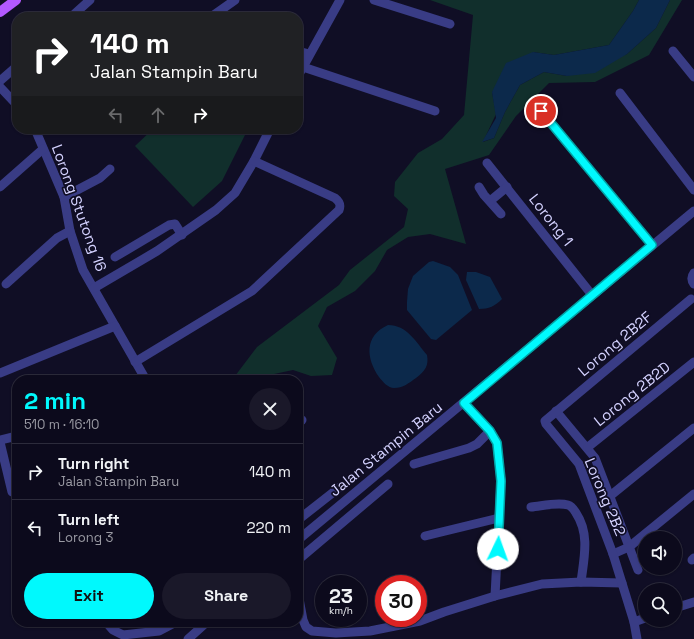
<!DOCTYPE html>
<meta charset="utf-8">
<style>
:root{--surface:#0c0a1c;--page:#1a1829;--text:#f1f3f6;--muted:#9a9aa3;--line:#2c2b3b;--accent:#00f9fd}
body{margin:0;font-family:"Space Grotesk",sans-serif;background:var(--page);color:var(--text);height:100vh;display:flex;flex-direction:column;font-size:15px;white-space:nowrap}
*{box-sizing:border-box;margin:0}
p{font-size:13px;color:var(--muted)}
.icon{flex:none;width:22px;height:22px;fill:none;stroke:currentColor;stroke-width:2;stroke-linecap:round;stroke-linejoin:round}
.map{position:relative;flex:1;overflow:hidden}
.side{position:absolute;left:12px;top:375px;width:291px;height:252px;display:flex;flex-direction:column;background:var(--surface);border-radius:16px;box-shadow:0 1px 3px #0004,0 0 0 1px var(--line)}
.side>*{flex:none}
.hud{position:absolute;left:12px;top:12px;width:291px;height:122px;border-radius:16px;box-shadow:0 1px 3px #0004,0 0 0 1px var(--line);background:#202124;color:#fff;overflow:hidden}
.tools{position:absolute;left:638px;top:531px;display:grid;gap:8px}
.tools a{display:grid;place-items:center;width:44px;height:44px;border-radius:50%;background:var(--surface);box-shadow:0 1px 3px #0004,0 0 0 1px var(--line);font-size:20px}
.speed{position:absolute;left:315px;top:575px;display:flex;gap:8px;font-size:20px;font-weight:700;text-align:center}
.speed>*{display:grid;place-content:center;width:52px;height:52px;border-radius:50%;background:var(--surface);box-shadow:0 1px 3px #0004,0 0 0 1px var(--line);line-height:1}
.speed small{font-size:10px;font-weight:400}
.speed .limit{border:6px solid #d22;background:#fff;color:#111}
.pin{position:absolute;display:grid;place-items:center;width:34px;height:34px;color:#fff;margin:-17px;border:2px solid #fff;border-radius:50%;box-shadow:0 1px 4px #0007}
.me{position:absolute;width:44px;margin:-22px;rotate:3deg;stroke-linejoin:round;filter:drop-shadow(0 0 3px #0008)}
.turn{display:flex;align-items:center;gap:14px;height:84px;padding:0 12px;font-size:18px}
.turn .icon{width:52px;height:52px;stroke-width:2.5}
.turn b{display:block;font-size:28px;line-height:34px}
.lanes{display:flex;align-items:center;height:38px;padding:0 12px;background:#0003;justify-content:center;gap:20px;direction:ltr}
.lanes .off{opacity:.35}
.round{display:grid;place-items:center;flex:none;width:42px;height:42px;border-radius:21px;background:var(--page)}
.summary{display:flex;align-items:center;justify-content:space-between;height:68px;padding:0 12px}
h1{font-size:24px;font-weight:600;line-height:30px;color:var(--accent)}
.button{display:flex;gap:8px;margin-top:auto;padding:8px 12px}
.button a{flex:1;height:46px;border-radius:24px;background:var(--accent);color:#111;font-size:16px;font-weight:600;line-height:46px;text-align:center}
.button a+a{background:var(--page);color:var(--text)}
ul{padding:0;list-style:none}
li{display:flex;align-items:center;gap:12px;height:56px;padding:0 12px;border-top:1px solid var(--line)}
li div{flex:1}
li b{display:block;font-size:15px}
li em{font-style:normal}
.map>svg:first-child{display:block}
.green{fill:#112f2c}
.water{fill:#0c294b}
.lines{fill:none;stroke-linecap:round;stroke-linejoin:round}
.minor{stroke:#393c85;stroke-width:9}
.major{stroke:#b359ff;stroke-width:10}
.route-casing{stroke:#00a2a4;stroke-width:10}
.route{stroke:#00f9fd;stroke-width:7}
.labels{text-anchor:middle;stroke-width:3.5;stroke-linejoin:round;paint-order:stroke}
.street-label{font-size:15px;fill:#d4d2ff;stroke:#100e25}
</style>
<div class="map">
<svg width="694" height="639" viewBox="0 0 694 639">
<rect width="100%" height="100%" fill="#100e25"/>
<g class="green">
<path d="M430,0H639L633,11L609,45L554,55L533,52L492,92L496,114L483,142L494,138L505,112L520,85L544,72L567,76L627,54L656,28L670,0H682L649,55L595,82L549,83L516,116L489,155L445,169L466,244L430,234L408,237L387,250L375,271L355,291L327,307L318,326L337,358L332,375L311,376L293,370L260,377L255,380H232L257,347L339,285L350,270L404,227L408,209L394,196L395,182L418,153L442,139L464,115L473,15Z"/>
<path d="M153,129H248L222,181L193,207L135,146Z"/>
</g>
<g class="water">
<path d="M639,0H670L656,28L627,54L595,73L567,76L544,72L520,85L505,112L494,138L482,142L496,118L492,92L506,63L533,52L554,55L609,45L633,11Z"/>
<path d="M433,261L450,267L458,275L472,310L436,340L431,339L407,310V302L408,289L413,276L429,262Z"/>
<path d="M467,272H476L490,277L502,299C495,306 489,309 479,309L466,280Z"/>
<path d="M388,325C407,325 416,342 427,355C429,366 425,371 416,378C409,383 403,388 394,388C388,388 383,382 379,377C366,358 364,336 388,325Z"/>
</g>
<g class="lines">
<g class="minor">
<path d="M374,0L450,24"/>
<path d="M71,17L90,0"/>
<path d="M211,17L235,0"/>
<path d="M298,51L309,54"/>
<path d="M673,51L694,77"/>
<path d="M303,67L435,111"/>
<path d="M298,76L340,0"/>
<path d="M0,81L17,66"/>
<path d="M0,87L17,105"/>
<path d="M620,93L694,190"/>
<path d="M541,111L652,245"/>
<path d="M35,129L64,197L70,231L83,270L146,380"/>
<path d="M487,163L592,295"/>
<path d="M0,187L43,149"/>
<path d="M479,187L484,195L501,214"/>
<path d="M64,197L100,178L110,169"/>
<path d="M490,201L507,187"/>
<path d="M115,257L169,225L175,224L182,235"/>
<path d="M694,273C691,277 691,280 694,284"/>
<path d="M6,284L57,238L70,231"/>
<path d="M94,288L157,251L216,210L235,193L254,161L270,129"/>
<path d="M135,362L252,291L339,210C341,205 340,202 335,198L254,161"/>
<path d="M0,373L115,326"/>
<path d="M463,403L490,431L497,443L501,481L495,596"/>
<path d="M556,411L595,458L638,570"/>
<path d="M298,424L302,420"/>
<path d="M0,440L17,436"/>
<path d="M0,442L12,492"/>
<path d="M588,447L694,362"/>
<path d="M414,464L469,448L477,444L490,431"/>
<path d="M610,496L694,428"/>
<path d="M531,507C542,506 557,502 568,505C572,506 574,510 576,513C590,534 584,558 581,582"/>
<path d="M298,520L340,487"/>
<path d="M425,536L499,518"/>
<path d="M298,540L694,211"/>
<path d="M613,554L629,547L694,494"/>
<path d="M298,560L388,484"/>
<path d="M692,560L694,558"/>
<path d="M298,593L303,620L306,627L312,631L336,633L370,631L420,621L444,612L495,596L542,584L581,582L622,583"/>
<path d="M675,608L694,602"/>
<path d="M106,622L113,630L123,635L159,631L176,622"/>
<path d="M634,622L645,618"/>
<path d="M188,639L207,622"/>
<path d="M637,639L634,622L613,554L579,464L546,424L545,421L691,299"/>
</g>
<path class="major" d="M0,12L16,0"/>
</g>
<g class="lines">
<defs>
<path id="route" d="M498,549L501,481L497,443L490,431L464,403L652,245L541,111"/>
</defs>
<use href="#route" class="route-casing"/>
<use href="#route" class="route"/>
</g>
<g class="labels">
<g class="street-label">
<text transform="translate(79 208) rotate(70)" y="5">Lorong Stutong 16</text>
<text transform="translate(551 220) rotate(52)" y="5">Lorong 1</text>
<text transform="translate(615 344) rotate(-40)" y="5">Lorong 2B2F</text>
<text transform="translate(632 394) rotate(-39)" y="5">Lorong 2B2D</text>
<text transform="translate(386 449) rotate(-39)" y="5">Jalan Stampin Baru</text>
<text transform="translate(605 497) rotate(67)" y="5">Lorong 2B2</text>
</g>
</g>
</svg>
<div class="tools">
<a><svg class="icon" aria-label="sound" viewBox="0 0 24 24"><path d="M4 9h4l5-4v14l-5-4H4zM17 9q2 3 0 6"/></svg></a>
<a><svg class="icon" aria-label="search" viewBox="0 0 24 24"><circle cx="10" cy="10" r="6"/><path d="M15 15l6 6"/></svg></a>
</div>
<div class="speed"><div>23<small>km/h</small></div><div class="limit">30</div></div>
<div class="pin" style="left:541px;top:111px;background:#d93025"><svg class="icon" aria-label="arrive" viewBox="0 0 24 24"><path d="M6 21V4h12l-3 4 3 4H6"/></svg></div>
<svg class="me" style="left:498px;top:549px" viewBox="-20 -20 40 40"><circle r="19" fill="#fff"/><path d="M0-13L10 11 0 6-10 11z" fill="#00f9fd"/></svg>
<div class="hud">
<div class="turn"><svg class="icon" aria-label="right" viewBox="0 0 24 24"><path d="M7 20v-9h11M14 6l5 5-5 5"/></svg><div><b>140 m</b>Jalan Stampin Baru</div></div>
<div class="lanes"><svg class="icon off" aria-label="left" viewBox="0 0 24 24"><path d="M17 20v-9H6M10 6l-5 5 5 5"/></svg><svg class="icon off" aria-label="ahead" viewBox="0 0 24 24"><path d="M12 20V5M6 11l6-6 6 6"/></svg><svg class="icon" aria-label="right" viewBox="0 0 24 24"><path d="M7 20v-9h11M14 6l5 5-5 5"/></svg></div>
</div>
<section class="side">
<div class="summary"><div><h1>2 min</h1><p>510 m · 16:10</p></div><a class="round"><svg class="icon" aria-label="close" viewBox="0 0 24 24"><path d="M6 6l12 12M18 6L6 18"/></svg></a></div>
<ul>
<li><svg class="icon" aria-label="right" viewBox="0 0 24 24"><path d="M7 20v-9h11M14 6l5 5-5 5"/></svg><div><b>Turn right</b><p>Jalan Stampin Baru</p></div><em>140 m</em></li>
<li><svg class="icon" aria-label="left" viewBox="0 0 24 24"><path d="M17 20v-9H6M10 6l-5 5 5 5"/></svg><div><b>Turn left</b><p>Lorong 3</p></div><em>220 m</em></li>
</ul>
<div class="button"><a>Exit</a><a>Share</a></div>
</section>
</div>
